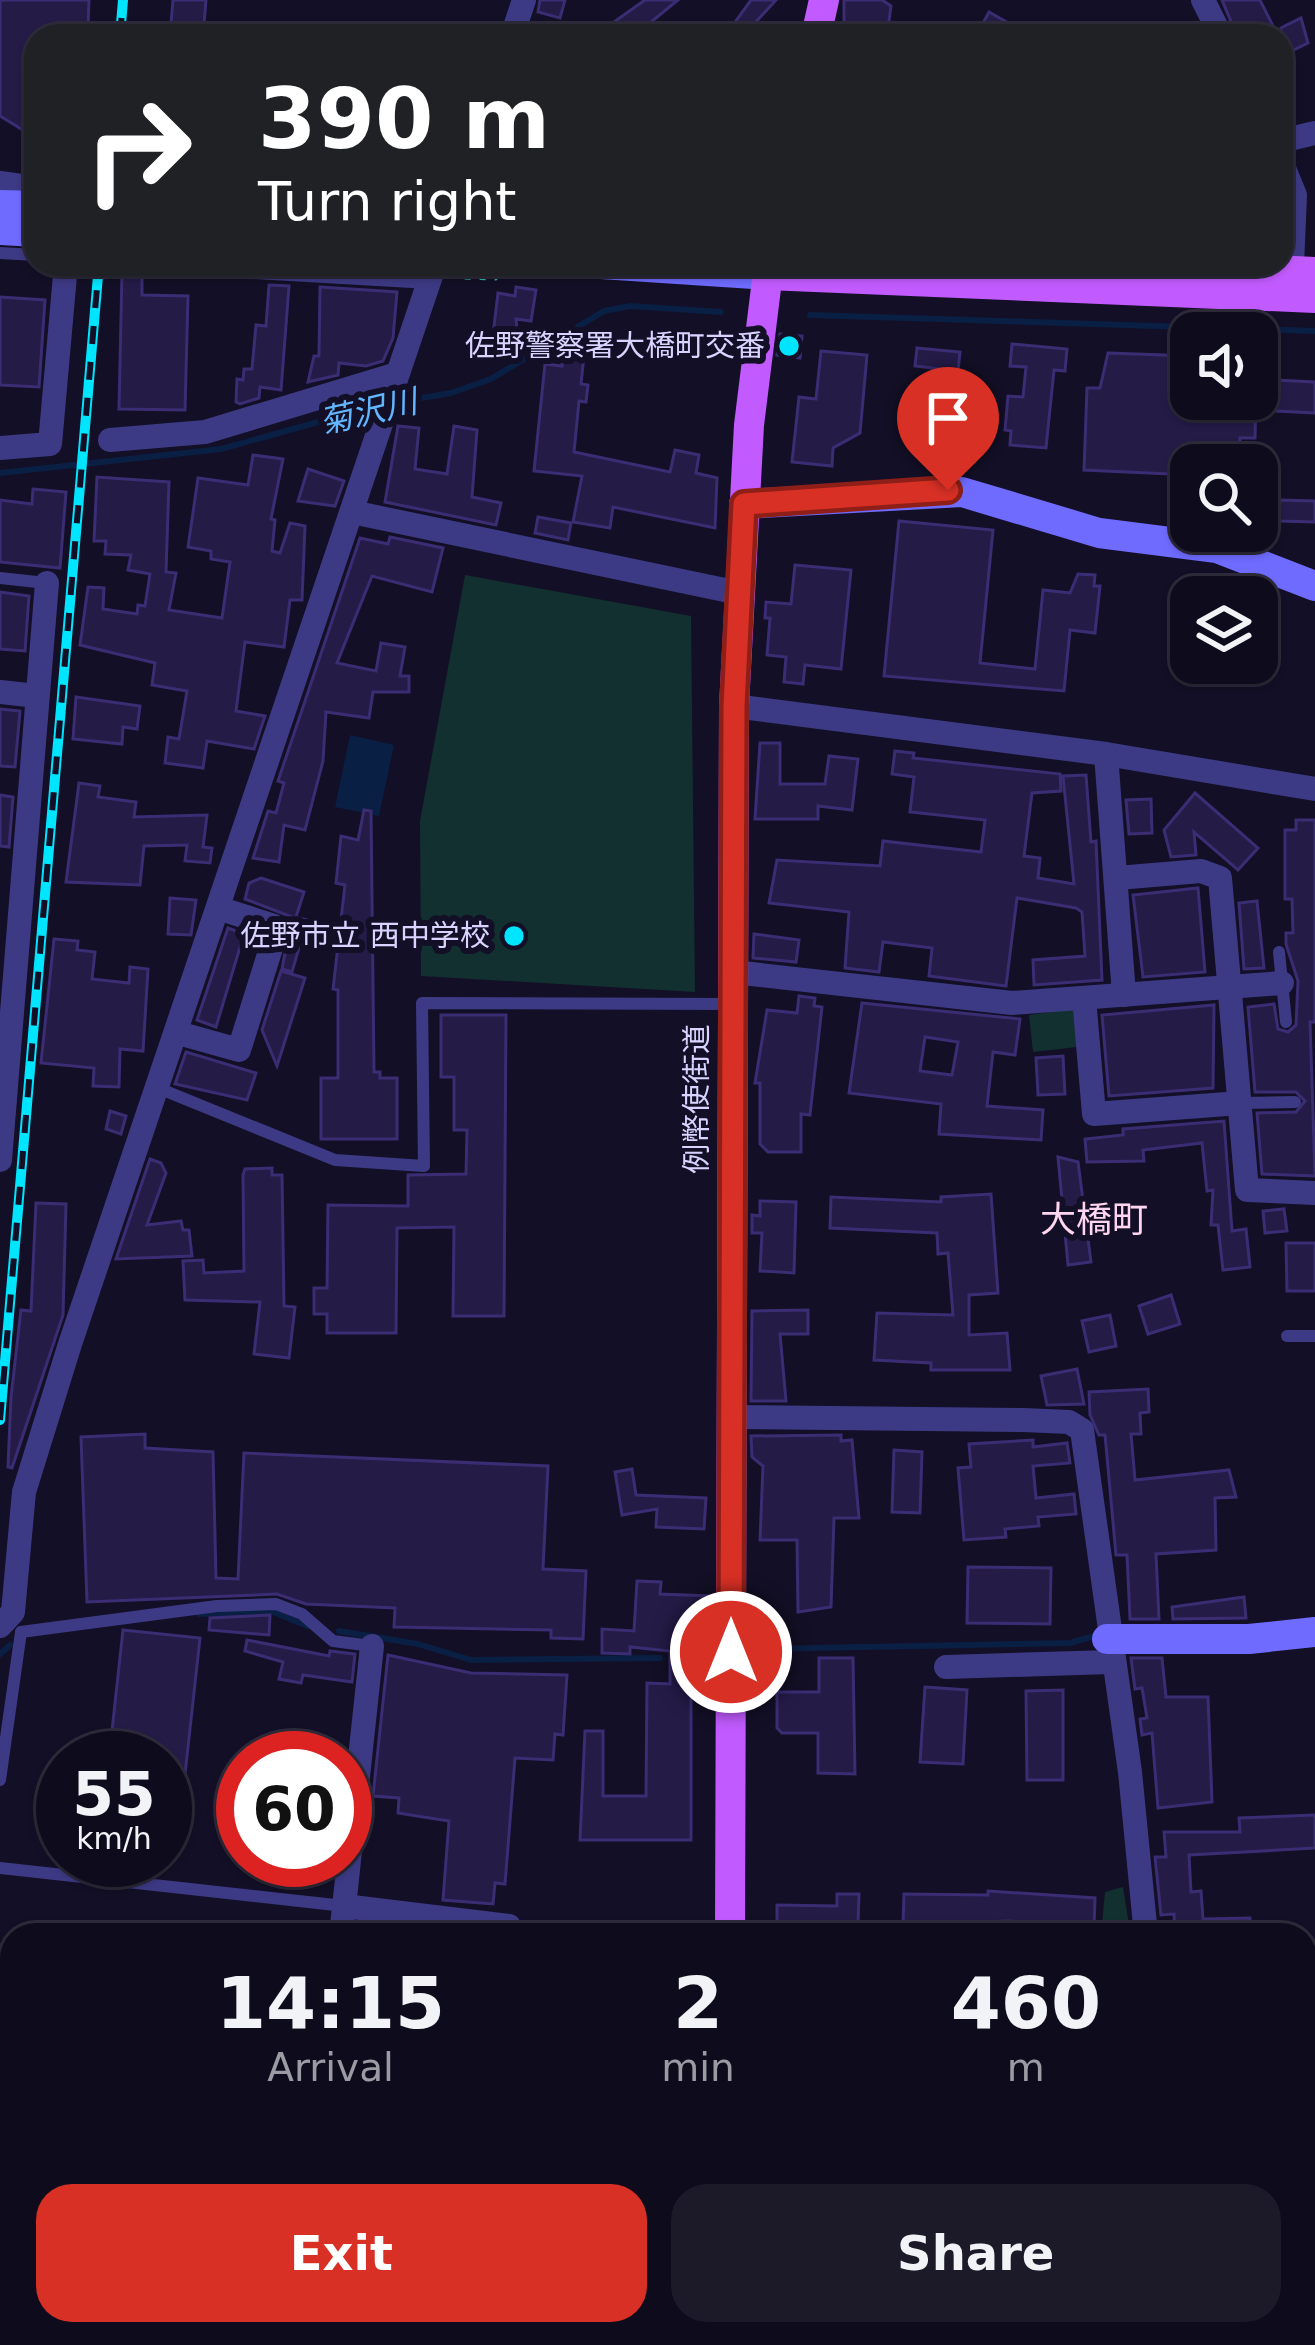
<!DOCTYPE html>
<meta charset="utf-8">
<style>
:root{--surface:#0e0b1c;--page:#1c1929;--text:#f1f3f6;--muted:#9b9ba3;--line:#2e2b3b;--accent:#d93025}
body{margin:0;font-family:"DejaVu Sans","Noto Sans JP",sans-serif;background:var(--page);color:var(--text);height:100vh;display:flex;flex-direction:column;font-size:45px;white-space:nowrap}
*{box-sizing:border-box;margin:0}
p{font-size:39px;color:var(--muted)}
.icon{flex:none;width:66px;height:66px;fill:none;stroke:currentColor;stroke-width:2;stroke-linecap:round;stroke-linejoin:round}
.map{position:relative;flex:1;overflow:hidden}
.drawer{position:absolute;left:0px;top:1923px;width:1317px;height:423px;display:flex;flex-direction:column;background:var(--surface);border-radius:36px 36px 0 0;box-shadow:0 3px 9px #0004,0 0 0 3px var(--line)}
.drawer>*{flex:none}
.banner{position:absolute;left:24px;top:24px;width:1269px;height:252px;border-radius:36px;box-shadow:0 3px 9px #0004,0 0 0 3px var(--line);background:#202124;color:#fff;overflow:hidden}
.buttons{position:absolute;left:1170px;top:312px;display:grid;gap:24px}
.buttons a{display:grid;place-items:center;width:108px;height:108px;border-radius:24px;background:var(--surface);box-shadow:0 3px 9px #0004,0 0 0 3px var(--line);font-size:60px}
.speed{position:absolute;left:36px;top:1731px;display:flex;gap:24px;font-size:60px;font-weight:700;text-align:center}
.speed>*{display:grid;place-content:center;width:156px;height:156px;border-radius:50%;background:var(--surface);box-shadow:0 3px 9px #0004,0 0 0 3px var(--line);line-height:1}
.speed small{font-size:30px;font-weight:400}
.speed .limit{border:18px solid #d22;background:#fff;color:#111}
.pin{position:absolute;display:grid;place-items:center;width:102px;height:102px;color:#fff;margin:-123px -51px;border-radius:50% 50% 50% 0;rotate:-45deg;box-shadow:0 0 12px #0007}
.pin .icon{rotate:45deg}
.me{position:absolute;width:132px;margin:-66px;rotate:0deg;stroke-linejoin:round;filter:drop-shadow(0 0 9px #0008)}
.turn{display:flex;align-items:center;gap:42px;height:252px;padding:0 36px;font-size:54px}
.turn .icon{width:156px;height:156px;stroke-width:2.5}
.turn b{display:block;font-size:84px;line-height:102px}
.eta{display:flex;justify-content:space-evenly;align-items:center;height:204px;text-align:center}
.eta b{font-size:72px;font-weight:800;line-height:84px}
.cta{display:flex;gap:24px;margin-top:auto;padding:24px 36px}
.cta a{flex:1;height:138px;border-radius:36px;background:var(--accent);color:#fff;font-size:48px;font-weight:800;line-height:138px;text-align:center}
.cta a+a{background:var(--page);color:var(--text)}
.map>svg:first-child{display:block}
.green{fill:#12302f}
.water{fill:#0a1f44}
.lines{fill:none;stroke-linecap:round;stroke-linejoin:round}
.stream{stroke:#0a1f44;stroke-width:6}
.building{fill:#241b47;stroke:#3b2d73;stroke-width:3;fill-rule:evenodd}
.path{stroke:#2fb8b0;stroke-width:3;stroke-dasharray:6 9;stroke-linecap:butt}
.lane{stroke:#3d3a85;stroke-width:12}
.street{stroke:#3d3a85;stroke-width:24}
.secondary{stroke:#6f6bff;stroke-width:30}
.primary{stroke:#c25bff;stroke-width:30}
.rail-casing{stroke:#00e5ff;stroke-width:10}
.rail{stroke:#130f26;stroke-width:6;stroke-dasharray:18;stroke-linecap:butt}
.route-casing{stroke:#8d1f18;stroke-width:30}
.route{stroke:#d93025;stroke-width:21}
.poi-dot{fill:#00e5ff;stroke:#130f26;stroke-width:4.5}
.labels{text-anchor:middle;stroke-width:12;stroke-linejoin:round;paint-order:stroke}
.poi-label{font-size:30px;fill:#d9d4ff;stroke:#130f26;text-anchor:end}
.street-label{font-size:30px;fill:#d9d4ff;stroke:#130f26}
.water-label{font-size:33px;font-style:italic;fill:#62b6ff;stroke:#130f26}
.quarter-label{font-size:36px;fill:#ffd6f0;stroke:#130f26}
</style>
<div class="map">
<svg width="1315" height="2345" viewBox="0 0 1315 2345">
<rect width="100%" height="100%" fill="#130f26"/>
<g class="green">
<path d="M465,575L691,616L695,992L421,976L420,821Z"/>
<path d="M1073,1009L1077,1047L1033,1052L1029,1015Z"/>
<path d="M1123,1887L1129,1925L1124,1933L1101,1935L1105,1892Z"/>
</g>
<path class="water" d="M350,735L394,745L379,816L335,807Z"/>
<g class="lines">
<g class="stream">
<path d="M810,315L1315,331"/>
<path d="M398,402L451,393L491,379L604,311L630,306L721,312"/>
<path d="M0,473L221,449L379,405"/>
<path d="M199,1614L271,1611L307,1626"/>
<path d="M339,1631L418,1644L471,1660L660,1658"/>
<path d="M756,1649L1070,1643L1094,1636"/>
<path d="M0,1654L10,1645"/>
</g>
</g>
<g class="building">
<path d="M0,0H89L88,27H76V36H36V138L0,116Z"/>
<path d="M173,0H206L203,36H170Z"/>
<path d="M540,0H565L560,18L538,12Z"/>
<path d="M645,0H678L634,36H620L611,24Z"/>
<path d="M751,0H776L743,36H725Z"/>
<path d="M844,0H882L891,6L887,36H844Z"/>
<path d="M1222,0H1260L1278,36H1237Z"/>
<path d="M989,12L1012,25L1006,36H976Z"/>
<path d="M1301,18L1308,43L1281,56V28Z"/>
<path d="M122,272H142V295L188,296L185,410L119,409Z"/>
<path d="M269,285L289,286L281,390L260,387L259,398L240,404L236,402L237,379L243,380L244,369H252L256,325L266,326Z"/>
<path d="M320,287L397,292L393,338L383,361L366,366L339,363L338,375L308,382L314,356H319Z"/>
<path d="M516,287L536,290L531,321L516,319L518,341L492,343L498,293L515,296Z"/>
<path d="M0,297L45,300L39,387L0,385Z"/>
<path d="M780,334L802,336L800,358L777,355Z"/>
<path d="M1012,344L1067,349L1065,371L1054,370L1046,448L1010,445L1011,431L1005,430L1008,396L1023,397L1026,367L1010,366Z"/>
<path d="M917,348L960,352L958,371L915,366Z"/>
<path d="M821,351L867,355L860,433L833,448L832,466L792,462L799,397L816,399Z"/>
<path d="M563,353L584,355L581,384L588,385L586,402L579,401L574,452L670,472L675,450L699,455L696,473L717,478L715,528L613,507L610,528L573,522L582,476L534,471L545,364L562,366Z"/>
<path d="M1108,353L1191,356V399H1256L1255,438H1240L1239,459H1227L1226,465H1191V475L1084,470L1087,388H1100Z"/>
<path d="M1257,379L1315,382V413L1257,410Z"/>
<path d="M398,426L419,428L415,469L447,474L454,426L477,430L472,497L501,503L496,525L385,502Z"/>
<path d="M253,455L283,459L271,519L275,520L272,551L280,553L290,523L305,526L302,600H290L284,647L245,642L236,711L265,716L254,749L207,741L203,768L165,763L168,737L179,739L187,691L152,685L155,663L80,645L88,587L104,588L103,609L137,614L138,605L145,606L150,574L128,570L131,555L105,554L106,541H94L97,477L169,482L166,572L176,573L169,610L222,618L230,562L211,559V551L188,547L198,478L248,485Z"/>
<path d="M308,469L344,481L335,506L298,501Z"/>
<path d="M33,489L66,492L60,568L0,562V500L32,504Z"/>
<path d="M1280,500L1315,501V522L1279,521Z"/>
<path d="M538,517L571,523L568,540L535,533Z"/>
<path d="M899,521L993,530L980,663L1035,669L1043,590L1070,593L1078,574L1095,575L1094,586H1100L1095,633L1070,630L1064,691L884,676Z"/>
<path d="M390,537L443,548L432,592L372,576L337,663L376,671L381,643L405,647L400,676H409V692H373L369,718L326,712L323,761L305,830L284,825L279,862L253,858L268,811L276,813L284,783L278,781L360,538L388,544Z"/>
<path d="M795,565L851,570L841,669L805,665L803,684L784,682L786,657L767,655L770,618H765L766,602L791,604Z"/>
<path d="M0,592L29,596L25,651L0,649Z"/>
<path d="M76,697L140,706L137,729L123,727L122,744L73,739Z"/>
<path d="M0,709L20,711L15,767L0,766Z"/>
<path d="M760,743H780V784H825L829,756L858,759L852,810L818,806V819H755Z"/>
<path d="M895,751L914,753L913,758L1060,774L1061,791L1032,793L1024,856L1040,858L1038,878L1074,884L1063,776L1086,775L1091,842L1096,841L1102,980L1034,985L1033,960L1085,956L1082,912L1076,908L1017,898L1006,986L929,976L932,948L883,942L879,972L845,968L849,912L769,903L777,860L880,866L883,841L981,852L985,820L910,812L914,777L892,774Z"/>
<path d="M79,783L100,786L98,797L136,802L134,817L207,815L203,847L212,848L210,863L185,861L187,845L144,846L140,885L66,882Z"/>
<path d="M1195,793L1258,848L1238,870L1194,832L1196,855L1171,857L1164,830Z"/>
<path d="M0,795L13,797L9,847L0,846Z"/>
<path d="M1151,799L1152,833L1129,834L1126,800Z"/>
<path d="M364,810L371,811L374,1072H380V1078H397V1139H321V1078H338V990L333,989L345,885L336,883L341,836L358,840Z"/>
<path d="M1296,820H1315V1022H1310L1315,1176L1262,1174L1257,1113L1296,1112L1305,1101L1296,1092H1255L1248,1007L1274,1004L1278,1029L1288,1032L1296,1025L1298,981L1286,944V933H1293L1292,899H1285V830H1296Z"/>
<path d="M261,878L304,892L296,917L307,920L292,972L282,969L292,917L245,899L249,883Z"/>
<path d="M1198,888L1205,972L1143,977L1133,895Z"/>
<path d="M170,898L196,900L191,935L168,934Z"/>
<path d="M1257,901L1264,968L1244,969L1239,903Z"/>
<path d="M228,928L244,934L216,1027L197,1020Z"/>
<path d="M754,934L799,940L796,962L753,958Z"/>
<path d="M54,939L78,941L77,950L95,952L92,979L129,983L130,967L148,969L143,1051L120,1049L119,1087L93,1086L94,1068L41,1063Z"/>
<path d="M281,971L305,978L277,1066L262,1030Z"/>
<path d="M799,996L815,998L814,1006L822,1007L810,1115L801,1114V1152H768L760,1144V1083H755L767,1010L797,1013Z"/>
<path d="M862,1003L1020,1019L1015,1055L993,1052L987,1106L1043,1110L1041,1140L939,1134L941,1104L849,1093ZM925,1037L958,1042L952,1075L920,1071Z"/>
<path d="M1214,1005L1213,1088L1109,1096L1102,1015Z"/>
<path d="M441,1015H506L504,1316H453L454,1227L397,1228L396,1333H327V1314H314V1288H327L328,1205L408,1206V1175L466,1174L467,1130H454V1077H441Z"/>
<path d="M186,1052L256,1073L247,1100L175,1084Z"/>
<path d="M1063,1056L1065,1094L1038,1095L1036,1058Z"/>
<path d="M110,1111L126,1116L121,1134L106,1129Z"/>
<path d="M1224,1121L1232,1231L1246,1229L1250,1267L1223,1270L1218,1225H1211L1213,1190L1207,1191L1202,1143L1143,1150L1144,1161L1087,1162L1085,1139L1123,1135V1129Z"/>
<path d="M1058,1157L1078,1162L1091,1262L1068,1265Z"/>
<path d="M150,1159L161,1163L166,1173L147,1225L181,1221L183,1230H189L192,1256L116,1259Z"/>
<path d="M272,1168V1175H282L284,1306L295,1307L289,1358L254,1354L260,1302L185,1300L183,1261L203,1260L204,1273L244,1271L243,1175L245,1169Z"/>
<path d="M991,1194L998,1293L969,1295V1335L1007,1333L1010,1370H931V1363L874,1360L877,1313L953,1315L948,1253L938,1254L937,1233L830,1228L831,1197L941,1202V1197Z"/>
<path d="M760,1201L796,1202L794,1273L760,1271L762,1233H752V1215L760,1216Z"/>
<path d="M36,1203L66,1204L63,1315L12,1468L8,1467L11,1397L21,1310L31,1311Z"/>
<path d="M1284,1209L1287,1231L1265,1233L1263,1211Z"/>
<path d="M1286,1243H1315V1291H1287Z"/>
<path d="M1171,1295L1180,1324L1148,1334L1139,1306Z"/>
<path d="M808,1310V1334H780L786,1401H751L752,1311Z"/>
<path d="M1110,1315L1116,1346L1089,1352L1082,1321Z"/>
<path d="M1077,1369L1084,1404L1047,1405L1041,1376Z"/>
<path d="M1148,1389L1149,1412L1140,1413L1141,1434H1131L1135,1480L1229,1470L1236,1497L1215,1498L1216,1550L1156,1554L1159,1619H1130L1127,1555H1116L1105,1435H1099L1090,1415L1089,1392Z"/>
<path d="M145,1434V1448L213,1452L216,1578L238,1579L244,1453L548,1466L543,1569L586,1571L583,1639L551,1638V1630L394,1627L395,1608L306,1604L277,1594L87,1602L81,1437Z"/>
<path d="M841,1435V1441L852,1440L859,1518H834L831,1607L798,1612L797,1540H760L763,1466L752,1457L751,1436Z"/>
<path d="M1033,1440V1447L1067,1443L1070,1463L1033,1466L1036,1498L1074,1494L1076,1514L1038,1517L1039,1526L1005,1529L1006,1537L964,1540L958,1468L971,1467L969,1444Z"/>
<path d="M894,1450L922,1452L920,1513L892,1512Z"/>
<path d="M632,1469L636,1495L706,1498L704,1529L656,1527L657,1509L622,1515L615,1472Z"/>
<path d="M968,1567L1051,1568L1050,1624L967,1623Z"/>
<path d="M637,1581L661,1582L660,1594L710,1596L709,1614L688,1613L686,1654H706V1672L691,1673V1840H580L585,1731H603V1796H646L647,1683L670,1684V1651L630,1647V1654L602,1653V1629L634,1631Z"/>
<path d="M1244,1597L1246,1618L1173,1619L1172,1607Z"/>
<path d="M270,1615L269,1635L209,1630L210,1618Z"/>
<path d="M123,1630L200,1638L176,1856L165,1855V1758H109Z"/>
<path d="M247,1640L329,1656L330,1651L355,1654L352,1682L303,1675L301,1683L279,1679L283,1662L245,1651Z"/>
<path d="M388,1655L471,1673L567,1675L563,1735L555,1734L553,1760L515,1758L505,1884L495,1883L493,1904L443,1900L449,1821L398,1813L399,1798L373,1796Z"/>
<path d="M819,1658H853L855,1774L818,1773V1733H782L777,1728V1692H819Z"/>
<path d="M1131,1658H1162L1166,1697H1208L1212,1802L1158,1808L1152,1733L1142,1735L1140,1719L1147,1718L1142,1688L1135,1689Z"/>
<path d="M925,1687L967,1690L963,1764L920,1762Z"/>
<path d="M1063,1690V1780H1027L1026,1691Z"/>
<path d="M1315,1815V1848L1189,1855L1191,1892L1201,1891L1203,1919L1250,1918V1935H1175L1174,1914L1161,1915L1155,1857H1166L1164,1832H1240L1239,1818Z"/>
<path d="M988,1891L1095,1898L1094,1928L1009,1921L903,1925L904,1894L988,1895Z"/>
<path d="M837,1894H859L858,1924L777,1929V1905L837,1906Z"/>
</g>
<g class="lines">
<path class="path" d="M467,264L464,278L496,279V272L470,270"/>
<g class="lane">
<path d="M0,253L36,255"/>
<path d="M0,578L46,583"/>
<path d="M1279,952L1286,1022"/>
<path d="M158,1088L335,1160L424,1166L422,1003L733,1004"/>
<path d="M1240,1103L1295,1102"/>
<path d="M1287,1336H1315"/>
<path d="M21,1632L217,1606L276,1604L302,1614L333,1641L372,1646"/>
<path d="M0,1780L21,1632"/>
<path d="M0,1868L344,1906"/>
<path d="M1305,1950H1315"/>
<path d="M1098,2334L1099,2345"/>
</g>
<g class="street">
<path d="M1203,0L1221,36"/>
<path d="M512,36L524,0"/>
<path d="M1281,141L1315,133"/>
<path d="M1281,161L1295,195L1291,289"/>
<path d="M0,183L36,188"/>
<path d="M201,264L430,277"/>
<path d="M110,440L205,432L397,374"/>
<path d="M0,448L50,444L66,264"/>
<path d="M352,512L739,593"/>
<path d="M0,692L37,696"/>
<path d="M734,706L1106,754L1315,789"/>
<path d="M1106,754L1124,995"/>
<path d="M1117,878L1201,871L1220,878L1247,1190L1315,1193"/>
<path d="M733,972L1012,1003L1282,983"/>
<path d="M1084,998L1094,1114L1240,1103"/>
<path d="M178,1033L239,1050L276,932L274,926L218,908"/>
<path d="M0,1160L47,583"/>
<path d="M731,1417L1023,1420L1069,1422L1082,1430L1130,1772L1146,1935"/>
<path d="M0,1626L13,1612L24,1492L70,1344L435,264"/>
<path d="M946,1667L1111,1662"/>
<path d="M344,1906L509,1926"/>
<path d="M341,1935L372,1646"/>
<path d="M584,2334L630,2345"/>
<path d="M1202,2334L1203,2345"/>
<path d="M246,2345L324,2334"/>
</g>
<g class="secondary">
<path d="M0,205L36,206"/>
<path d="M0,230L36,232"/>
<path d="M601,264L767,275"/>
<path d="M744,504L962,492L1099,533L1217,548L1315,586"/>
<path d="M1107,1639H1249L1315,1632"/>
<path d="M1305,2251H1315"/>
<path d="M896,2345L1027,2334"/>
</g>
<g class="primary">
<path d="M816,36L824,0"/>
<path d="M1160,264L1315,272"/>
<path d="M767,275L1315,298"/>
<path d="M730,1935L734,706L749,425L769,264"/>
<path d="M730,2345V2334"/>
</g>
<defs>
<g id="rail">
<path d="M120,36L123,0"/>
<path d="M0,1420L99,264"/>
</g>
</defs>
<use href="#rail" class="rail-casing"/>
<use href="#rail" class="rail"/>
</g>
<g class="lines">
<defs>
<path id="route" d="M731,1652L734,706L744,504L948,490"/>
</defs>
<use href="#route" class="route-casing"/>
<use href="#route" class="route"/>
</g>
<g class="poi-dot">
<circle cx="789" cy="346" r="12"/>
<circle cx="514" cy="936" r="12"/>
</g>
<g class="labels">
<g class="poi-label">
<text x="765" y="356">佐野警察署大橋町交番</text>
<text x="490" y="946">佐野市立 西中学校</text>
</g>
<g class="street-label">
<text transform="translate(697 1099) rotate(-90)" y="10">例幣使街道</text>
</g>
<g class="water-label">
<text transform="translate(368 411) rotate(-13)" y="12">菊沢川</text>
</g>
<g class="quarter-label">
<text x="1094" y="1232">大橋町</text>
</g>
</g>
</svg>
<div class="buttons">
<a><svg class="icon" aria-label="sound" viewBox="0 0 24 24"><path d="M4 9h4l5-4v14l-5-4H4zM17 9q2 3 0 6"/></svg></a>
<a><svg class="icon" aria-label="search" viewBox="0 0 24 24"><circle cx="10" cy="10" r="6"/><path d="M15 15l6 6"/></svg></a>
<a><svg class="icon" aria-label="layers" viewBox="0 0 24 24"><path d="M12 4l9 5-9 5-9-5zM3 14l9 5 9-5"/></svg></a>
</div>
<div class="speed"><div>55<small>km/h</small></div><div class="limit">60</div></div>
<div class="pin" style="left:948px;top:490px;background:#d93025"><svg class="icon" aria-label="arrive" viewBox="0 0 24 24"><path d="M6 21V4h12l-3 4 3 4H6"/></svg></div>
<svg class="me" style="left:731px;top:1652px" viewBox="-20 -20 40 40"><circle r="17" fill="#d93025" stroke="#fff" stroke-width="3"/><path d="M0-11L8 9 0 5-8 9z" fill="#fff"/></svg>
<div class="banner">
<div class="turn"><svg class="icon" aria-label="right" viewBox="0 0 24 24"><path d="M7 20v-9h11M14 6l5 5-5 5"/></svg><div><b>390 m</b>Turn right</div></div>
</div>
<section class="drawer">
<div class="eta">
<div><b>14:15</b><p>Arrival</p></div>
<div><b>2</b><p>min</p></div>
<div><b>460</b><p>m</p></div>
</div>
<div class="cta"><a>Exit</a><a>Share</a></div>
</section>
</div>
